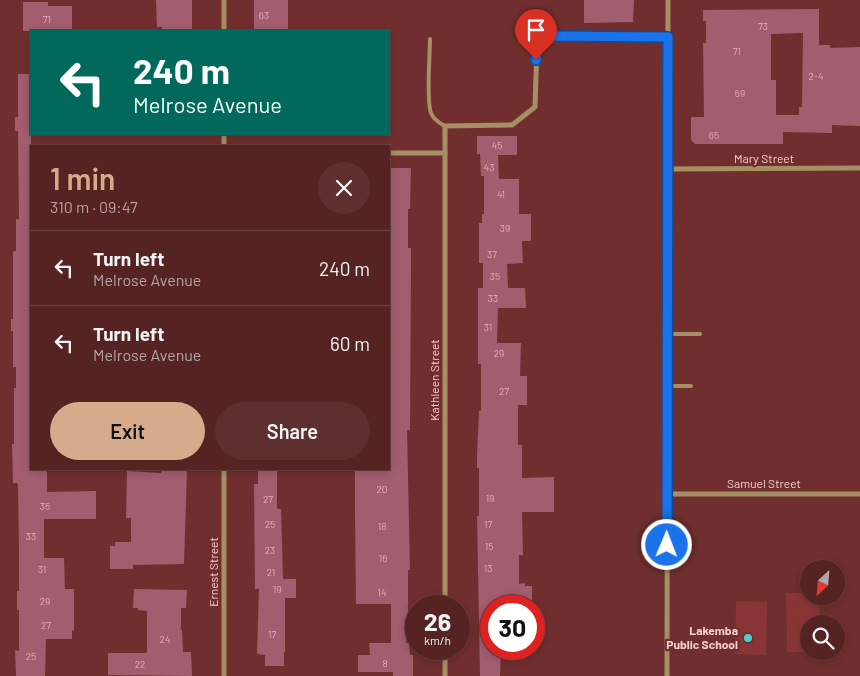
<!DOCTYPE html>
<meta charset="utf-8">
<style>
:root{--surface:#542322;--page:#5d2f2f;--text:#f1f3f6;--muted:#b5a4a5;--line:#6a4040;--accent:#d6ab8b}
body{margin:0;font-family:Barlow,sans-serif;background:var(--page);color:var(--text);height:100vh;display:flex;flex-direction:column;font-size:19px;white-space:nowrap}
*{box-sizing:border-box;margin:0}
p{font-size:16px;color:var(--muted)}
.icon{flex:none;width:28px;height:28px;fill:none;stroke:currentColor;stroke-width:2;stroke-linecap:round;stroke-linejoin:round}
.map{position:relative;flex:1;overflow:hidden}
.side{position:absolute;left:30px;top:145px;width:360px;height:325px;display:flex;flex-direction:column;background:var(--surface);border-radius:0px;box-shadow:0 2px 8px #0003,0 0 0 1px var(--line)}
.side>*{flex:none}
.hud{position:absolute;left:30px;top:30px;width:360px;height:105px;border-radius:0px;box-shadow:0 2px 8px #0003,0 0 0 1px var(--line);background:#00695c;color:#fff;overflow:hidden}
.needle{width:32px;rotate:206deg}
.buttons{position:absolute;left:800px;top:560px;display:grid;gap:10px}
.buttons a{display:grid;place-items:center;width:45px;height:45px;border-radius:50%;background:var(--surface);box-shadow:0 2px 8px #0003,0 0 0 1px var(--line);font-size:25px}
.speed{position:absolute;left:405px;top:595px;display:flex;gap:10px;font-size:25px;font-weight:700;text-align:center}
.speed>*{display:grid;place-content:center;width:65px;height:65px;border-radius:50%;background:var(--surface);box-shadow:0 2px 8px #0003,0 0 0 1px var(--line);line-height:1}
.speed small{font-size:12px;font-weight:400}
.speed .limit{border:8px solid #d22;background:#fff;color:#111}
.pin{position:absolute;display:grid;place-items:center;width:42px;height:42px;color:#fff;margin:-51px -21px;border-radius:50% 50% 50% 0;rotate:-45deg;box-shadow:0 0 5px #0007}
.pin .icon{rotate:45deg}
.me{position:absolute;width:55px;margin:-28px;rotate:1deg;stroke-linejoin:round;filter:drop-shadow(0 0 4px #0008)}
.turn{display:flex;align-items:center;gap:18px;height:105px;padding:0 20px;font-size:22px}
.turn .icon{width:65px;height:65px;stroke-width:2.5}
.turn b{display:block;font-size:35px;line-height:42px}
.round{display:grid;place-items:center;flex:none;width:52px;height:52px;border-radius:26px;background:var(--page)}
.headline{display:flex;align-items:center;justify-content:space-between;height:85px;padding:0 20px}
h1{font-size:30px;font-weight:600;line-height:38px;color:var(--accent)}
.action{display:flex;gap:10px;margin-top:auto;padding:10px 20px}
.action a{flex:1;height:58px;border-radius:30px;background:var(--accent);color:#111;font-size:20px;font-weight:600;line-height:58px;text-align:center}
.action a+a{background:var(--page);color:var(--text)}
ul{padding:0;list-style:none}
li{display:flex;align-items:center;gap:15px;height:75px;padding:0 20px;border-top:1px solid var(--line)}
li div{flex:1}
li b{display:block;font-size:19px}
li em{font-style:normal}
.map>svg:first-child{display:block}
.green{fill:#8a3535}
.building{fill:#a25d6f;fill-rule:evenodd}
.lines{fill:none;stroke-linecap:round;stroke-linejoin:round}
.service{stroke:#a58f63;stroke-width:4}
.minor{stroke:#a58f63;stroke-width:5}
.route-casing{stroke:#114b97;stroke-width:12}
.route{stroke:#1a73e8;stroke-width:9}
.poi-dot{fill:#52ccd6;stroke:#702f2e;stroke-width:2}
.labels{text-anchor:middle;stroke-width:4.5;stroke-linejoin:round;paint-order:stroke}
.number-label{font-size:10px;fill:#e2b2b5}
.street-label{font-size:12px;fill:#f7cfcc;stroke:#702f2e}
.poi-label{font-size:12px;font-weight:bold;fill:#f7cfcc;stroke:#702f2e;text-anchor:end}
</style>
<div class="map">
<svg width="860" height="676" viewBox="0 0 860 676">
<rect width="100%" height="100%" fill="#702f2e"/>
<g class="green">
<path d="M786,593H809V596H819L820,624H809V651L820,652H787Z"/>
<path d="M736,601L767,602L766,655L735,654Z"/>
</g>
<g class="building">
<path d="M156,0H192V31H162V27H157Z"/>
<rect x="254" y="0" width="34" height="31"/>
<path d="M584,0H634L633,22L584,23Z"/>
<path d="M23,2H48V6H72V31H23Z"/>
<path d="M819,9V45H830V48L860,47V126L832,125V133L783,132V144H695L691,140V117H704L703,43H706V21H703V10ZM803,33L802,107H799V115H776V80H771V34Z"/>
<path d="M18,74H31V469H47V492L96,491V519H44V558H64L65,589H74V631L72,630V639H46L45,676H16L15,650L19,651V610H17V591H19V549L18,486L17,483H13L12,444H14V388H16V367H13V331H11V319H13V251H16V219H19L18,131H15V117H18Z"/>
<path d="M477,136H517V155H498L499,179H519V214H531V241H522L523,263L507,264L508,288H525L526,308H498L497,343H521L520,376H527V405H518V445H522V478L554,477V512H522L523,555H519V584L525,583V586H532V605L491,606V649H501L500,676H480L477,516H479V468H477V455L479,411H481V364H478V288H483V263H479V223H482V214H484V176H481L480,154H477Z"/>
<path d="M389,168H411L410,209H408V248H411V267L410,430H407L410,570H408V617H406V643H409L410,655H413V676H393V672H358V655H370L369,643H391V604H356L355,514V469H389Z"/>
<path d="M258,469H277V509H281L283,579H296V598H285V652H284V666H265V655L257,654L259,589H255L254,484H258Z"/>
<path d="M161,470L187,471L184,564L133,565V569H110V546H115V542H131V518H126L127,471L161,473Z"/>
<path d="M134,589L187,590L186,608H181V630H182L183,652H191L192,676L108,675V653H147V611L138,610V608H133Z"/>
</g>
<g class="lines">
<g class="service">
<path d="M430,39C430,55 426,100 431,113C434,120 439,123 445,126"/>
<path d="M667,334H700"/>
<path d="M667,386H691"/>
</g>
<g class="minor">
<path d="M224,31V0"/>
<path d="M224,146V134"/>
<path d="M389,153H445V126L512,125L535,107L537,44L547,36L668,37"/>
<path d="M668,169L860,168"/>
<path d="M224,469V676"/>
<path d="M667,494H860"/>
<path d="M445,606V153"/>
<path d="M445,676V649"/>
<path d="M667,676L668,0"/>
</g>
</g>
<g class="lines">
<defs>
<path id="route" d="M536,60L537,44L547,36L668,37L667,545"/>
</defs>
<use href="#route" class="route-casing"/>
<use href="#route" class="route"/>
</g>
<circle class="poi-dot" cx="748" cy="638" r="5"/>
<g class="labels">
<g class="number-label">
<text x="264" y="19">63</text>
<text x="47" y="23">71</text>
<text x="763" y="30">73</text>
<text x="737" y="55">71</text>
<text x="816" y="80">2-4</text>
<text x="740" y="97">69</text>
<text x="714" y="139">65</text>
<text x="497" y="149">45</text>
<text x="489" y="171">43</text>
<text x="501" y="198">41</text>
<text x="505" y="232">39</text>
<text x="492" y="258">37</text>
<text x="495" y="280">35</text>
<text x="493" y="302">33</text>
<text x="488" y="331">31</text>
<text x="499" y="357">29</text>
<text x="504" y="395">27</text>
<text x="382" y="493">20</text>
<text x="490" y="502">19</text>
<text x="268" y="503">27</text>
<text x="45" y="510">35</text>
<text x="270" y="528">25</text>
<text x="488" y="528">17</text>
<text x="382" y="530">18</text>
<text x="31" y="540">33</text>
<text x="489" y="550">15</text>
<text x="270" y="554">23</text>
<text x="383" y="562">16</text>
<text x="488" y="572">13</text>
<text x="42" y="573">31</text>
<text x="271" y="576">21</text>
<text x="277" y="593">19</text>
<text x="382" y="596">14</text>
<text x="45" y="605">29</text>
<text x="46" y="629">27</text>
<text x="272" y="638">17</text>
<text x="165" y="643">24</text>
<text x="31" y="660">25</text>
<text x="385" y="667">8</text>
<text x="140" y="668">22</text>
</g>
<g class="street-label">
<text x="764" y="163">Mary Street</text>
<text transform="translate(435 380) rotate(-90)" y="4">Kathleen Street</text>
<text x="764" y="488">Samuel Street</text>
<text transform="translate(214 572) rotate(-90)" y="4">Ernest Street</text>
</g>
<g class="poi-label">
<text x="738" y="635">Lakemba<tspan x="738" dy="14">Public School</tspan></text>
</g>
</g>
</svg>
<div class="buttons">
<a><svg class="needle" viewBox="-14 -14 28 28"><path d="M0-13l5 13h-10z" fill="#e53935"/><path d="M0 13l5-13h-10z" fill="#b5a4a5"/></svg></a>
<a><svg class="icon" aria-label="search" viewBox="0 0 24 24"><circle cx="10" cy="10" r="6"/><path d="M15 15l6 6"/></svg></a>
</div>
<div class="speed"><div>26<small>km/h</small></div><div class="limit">30</div></div>
<div class="pin" style="left:536px;top:60px;background:#d93025"><svg class="icon" aria-label="arrive" viewBox="0 0 24 24"><path d="M6 21V4h12l-3 4 3 4H6"/></svg></div>
<svg class="me" style="left:667px;top:545px" viewBox="-20 -20 40 40"><circle r="17" fill="#1a73e8" stroke="#fff" stroke-width="3"/><path d="M0-11L8 9 0 5-8 9z" fill="#fff"/></svg>
<div class="hud">
<div class="turn"><svg class="icon" aria-label="left" viewBox="0 0 24 24"><path d="M17 20v-9H6M10 6l-5 5 5 5"/></svg><div><b>240 m</b>Melrose Avenue</div></div>
</div>
<section class="side">
<div class="headline"><div><h1>1 min</h1><p>310 m · 09:47</p></div><a class="round"><svg class="icon" aria-label="close" viewBox="0 0 24 24"><path d="M6 6l12 12M18 6L6 18"/></svg></a></div>
<ul>
<li><svg class="icon" aria-label="left" viewBox="0 0 24 24"><path d="M17 20v-9H6M10 6l-5 5 5 5"/></svg><div><b>Turn left</b><p>Melrose Avenue</p></div><em>240 m</em></li>
<li><svg class="icon" aria-label="left" viewBox="0 0 24 24"><path d="M17 20v-9H6M10 6l-5 5 5 5"/></svg><div><b>Turn left</b><p>Melrose Avenue</p></div><em>60 m</em></li>
</ul>
<div class="action"><a>Exit</a><a>Share</a></div>
</section>
</div>
